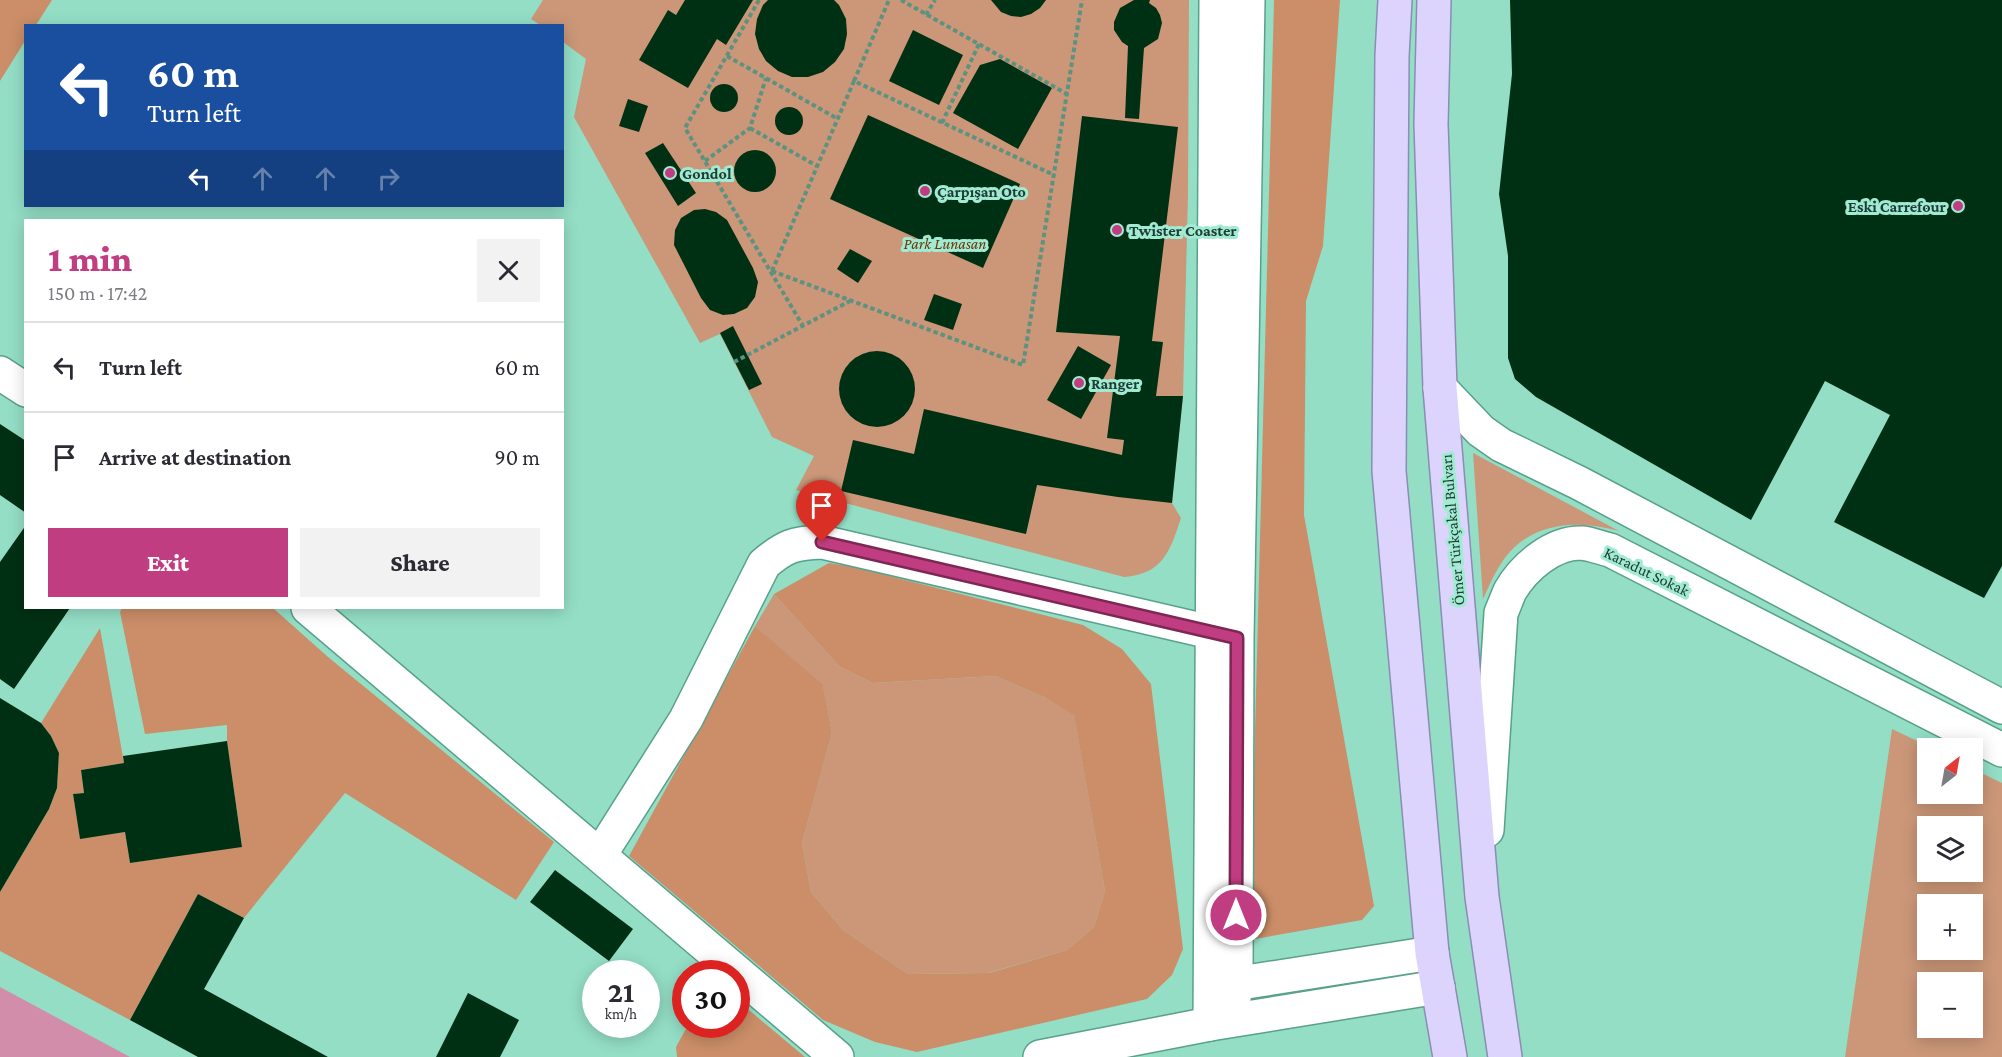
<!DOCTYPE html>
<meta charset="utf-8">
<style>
:root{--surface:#fff;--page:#f2f2f3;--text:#2b2b33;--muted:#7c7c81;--line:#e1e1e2;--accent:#c13d82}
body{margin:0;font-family:"Crimson Pro",serif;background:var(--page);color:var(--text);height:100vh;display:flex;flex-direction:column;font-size:22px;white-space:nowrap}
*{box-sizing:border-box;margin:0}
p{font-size:20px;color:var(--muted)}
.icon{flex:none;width:33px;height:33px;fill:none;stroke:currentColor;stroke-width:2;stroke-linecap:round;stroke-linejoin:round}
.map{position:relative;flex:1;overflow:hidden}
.side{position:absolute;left:24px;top:219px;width:540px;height:390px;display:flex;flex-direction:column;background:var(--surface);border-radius:0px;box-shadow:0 3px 15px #0003}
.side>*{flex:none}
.top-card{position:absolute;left:24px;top:24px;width:540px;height:183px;border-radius:0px;box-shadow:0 3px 15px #0003;background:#1a4fa0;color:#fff;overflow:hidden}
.needle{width:39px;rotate:31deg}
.fabs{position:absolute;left:1917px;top:738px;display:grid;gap:12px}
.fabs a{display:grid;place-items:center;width:66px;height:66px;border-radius:0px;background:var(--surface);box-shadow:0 3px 15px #0003;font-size:30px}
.speed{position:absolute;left:582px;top:960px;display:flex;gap:12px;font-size:30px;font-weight:700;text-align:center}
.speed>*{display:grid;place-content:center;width:78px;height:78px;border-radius:50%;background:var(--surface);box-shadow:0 3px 15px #0003;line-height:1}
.speed small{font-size:15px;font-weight:400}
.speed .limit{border:9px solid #d22;background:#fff;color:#111}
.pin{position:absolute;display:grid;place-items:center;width:51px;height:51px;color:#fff;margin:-62px -26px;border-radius:50% 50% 50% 0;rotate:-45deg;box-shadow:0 0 6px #0007}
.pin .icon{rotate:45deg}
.me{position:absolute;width:66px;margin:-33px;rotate:0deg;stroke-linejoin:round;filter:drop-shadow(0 0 4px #0008)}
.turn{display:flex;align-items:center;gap:21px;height:126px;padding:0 24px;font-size:27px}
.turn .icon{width:78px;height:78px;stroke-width:2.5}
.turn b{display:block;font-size:42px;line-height:51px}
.lanes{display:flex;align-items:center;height:57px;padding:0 24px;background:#0003;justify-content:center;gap:30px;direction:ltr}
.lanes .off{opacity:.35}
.round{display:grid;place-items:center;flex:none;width:63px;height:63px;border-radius:0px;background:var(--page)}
.headline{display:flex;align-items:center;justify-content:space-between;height:102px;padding:0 24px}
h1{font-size:36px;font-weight:800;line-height:45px;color:var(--accent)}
.action{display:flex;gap:12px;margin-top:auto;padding:12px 24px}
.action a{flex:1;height:69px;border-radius:0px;background:var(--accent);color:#fff;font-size:24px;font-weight:800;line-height:69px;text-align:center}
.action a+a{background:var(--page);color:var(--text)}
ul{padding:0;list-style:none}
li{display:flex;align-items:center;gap:18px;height:90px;padding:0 24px;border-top:2px solid var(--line)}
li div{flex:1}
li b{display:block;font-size:22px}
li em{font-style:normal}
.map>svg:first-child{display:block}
.green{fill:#cb9778;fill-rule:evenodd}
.forest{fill:#cb8e68}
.water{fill:#d28dab}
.building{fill:#003014}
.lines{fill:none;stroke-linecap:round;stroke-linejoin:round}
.minor-casing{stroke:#58a18b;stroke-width:36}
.major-casing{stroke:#8a8db4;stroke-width:36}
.path{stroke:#5d9281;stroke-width:4;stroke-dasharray:4.5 3;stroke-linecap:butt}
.minor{stroke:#fff;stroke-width:33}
.major{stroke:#dcd4fc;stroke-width:33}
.route-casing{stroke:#7d2854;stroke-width:15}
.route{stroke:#c13d82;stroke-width:10}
.poi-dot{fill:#c13d82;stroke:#a1ebd3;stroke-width:2}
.labels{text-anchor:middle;stroke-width:6;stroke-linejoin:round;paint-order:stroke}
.poi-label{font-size:16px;font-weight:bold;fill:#1e3c33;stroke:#a1ebd3;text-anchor:start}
.park-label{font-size:16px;font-style:italic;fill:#6f3609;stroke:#a1ebd3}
.street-label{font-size:16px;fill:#1e3c33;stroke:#a1ebd3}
</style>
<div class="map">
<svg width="2002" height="1057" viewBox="0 0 2002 1057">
<rect width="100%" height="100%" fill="#94dec6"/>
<g class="green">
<path d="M543,0H1189L1188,195L1183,396L1172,503L1181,518C1170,551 1163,574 1124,577L796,490L814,456L772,437L720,334L700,343L574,117L586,59L563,42L562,26L540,25L531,19Z"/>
<path d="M1473,453L1619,531C1581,520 1536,521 1508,554C1497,567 1490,584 1483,599Z"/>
<path d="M774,594L840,667L873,683L995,676L1046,698L1074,714L1105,891L1094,927L1067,950L988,973L908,974L843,930L811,892L802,843L832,733L823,686L755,626Z"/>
<path d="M1892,729L1932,748H1928V794H1972L1973,769L2002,783V1057H1845ZM1928,826H1972V872H1928ZM1928,904H1972V950H1928ZM1928,982H1972V1028H1928Z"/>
</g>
<g class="forest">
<path d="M0,0H52L36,25L26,26L25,41L0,81Z"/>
<path d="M1274,0H1340L1323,246L1306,301L1304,515L1374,906L1362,920L1255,939L1250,924Z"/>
<path d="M829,563L854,567L1083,625L1122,649L1151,684L1183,949L1172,975L1147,999L917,1052L875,1042L823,1020L629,856L755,626L823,685L832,733L802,843L811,892L843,930L908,974L989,973L1067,950L1094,927L1105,891L1074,715L1046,698L995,676L873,683L840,667L774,594Z"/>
<path d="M122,608H273L328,657L554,842L516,900L345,793L244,918L198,894L130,1020L0,951V892L49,809L57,788L59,753L51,736L41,723L100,628L124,763L81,770L84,793L73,794L80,838L125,832L130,863L242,846L227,742V725L145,734L120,612Z"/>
<path d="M737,1000L805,1057H677L676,1047L688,1025L736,1024Z"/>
</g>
<path class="water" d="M0,986V987L130,1057H0Z"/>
<g class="building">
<path d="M685,0H753L726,45L717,39L688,88L639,60L668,10L676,15Z"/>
<path d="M768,0H834L839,5L846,19L847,34L844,49L835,62L823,72L808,77H792L778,71L766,61L759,49L755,34L757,19L763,5Z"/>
<path d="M991,0H1046L1040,8L1031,14L1021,17L1011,16L1001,12Z"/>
<path d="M1134,0H1150L1149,3L1156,8L1160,15L1162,23L1158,39L1144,48L1139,119L1125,118L1128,46L1122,42L1114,30V22L1120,8Z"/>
<path d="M1510,0H2002V566L1984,598L1834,522L1890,415L1825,381L1751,520L1536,397L1515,379L1508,358V256L1499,194L1512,74Z"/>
<path d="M913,30L963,55L939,105L889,81Z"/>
<path d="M1000,59L1052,88L1018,149L953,113L980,65Z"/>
<circle cx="724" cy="98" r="14"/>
<path d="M628,99L648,106L639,132L619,126Z"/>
<circle cx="789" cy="121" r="14"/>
<path d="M868,115L1020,184L983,268L830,199Z"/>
<path d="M1082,116L1178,127L1152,341L1163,342L1156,396H1183L1172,503L1118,497L1037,485L1026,534L841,491L853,440L914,454L924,409L1122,455L1124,440L1107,438L1120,336L1056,332Z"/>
<path d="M663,143L696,193L678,206L645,153Z"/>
<circle cx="755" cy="171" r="21"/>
<path d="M705,209L716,212L727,220L753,268L758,282L755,297L747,308L734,314L723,315L710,310L701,298L674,245L675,230L681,218L694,210Z"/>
<path d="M850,249L872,261L858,283L837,269Z"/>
<path d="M934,294L962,304L953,330L924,320Z"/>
<path d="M733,326L762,384L749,390L720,333Z"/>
<path d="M1078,346L1111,365L1081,419L1047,400Z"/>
<circle cx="877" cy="389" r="38"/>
<path d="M0,424L26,441V513L0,495Z"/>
<path d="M26,525V608H70L14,689L0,679V562Z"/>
<path d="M0,698L41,723L51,736L59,753L57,788L49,809L0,892Z"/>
<path d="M227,741L242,847L130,863L125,832L80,839L73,794L84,793L81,770L124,763L123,756Z"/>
<path d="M555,870L633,929L609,961L530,902Z"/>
<path d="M198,894L244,918L204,989L328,1057H198L130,1020Z"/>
<path d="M468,993L519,1020L500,1057H436Z"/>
</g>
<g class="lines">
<defs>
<g id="minor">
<path d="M0,373L26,390"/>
<path d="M1440,388L1481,431L1501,445L1579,483L2002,707"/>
<path d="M308,608L837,1057"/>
<path d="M1487,830L1501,613C1504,606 1507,598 1510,591C1524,567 1553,542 1582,543C1591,544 1601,548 1610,550L2002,750"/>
<path d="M600,855L686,719L764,564C785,546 794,543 822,542L1232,637"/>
<path d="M1215,987L1432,953"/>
<path d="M1231,1020L1236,984L1237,638L1248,0"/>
<path d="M1210,1024L1216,0"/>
<path d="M1040,1057L1210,1024L1438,987"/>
</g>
<g id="major">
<path d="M1395,0L1392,56L1389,471L1432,953L1450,1057"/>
<path d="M1434,0L1431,124L1440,388L1482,897L1505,1057"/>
</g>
</defs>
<use href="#minor" class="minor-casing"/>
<use href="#major" class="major-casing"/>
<g class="path">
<path d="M759,0L685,128L803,326"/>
<path d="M901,0L1067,94"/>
<path d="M926,15L935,0"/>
<path d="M727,56L838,119"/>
<path d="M854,81L889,0"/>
<path d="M942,123L979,44"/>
<path d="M750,128L817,166"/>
<path d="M705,161L750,128L766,78"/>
<path d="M772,271L1023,365L1082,0"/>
<path d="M772,271L854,81L1054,175"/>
<path d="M734,362L850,301"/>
</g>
<use href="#minor" class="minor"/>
<use href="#major" class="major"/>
</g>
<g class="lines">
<defs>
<path id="route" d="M822,542L1237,638L1236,915"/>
</defs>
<use href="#route" class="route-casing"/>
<use href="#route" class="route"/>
</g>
<g class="poi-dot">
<circle cx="670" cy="173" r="6"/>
<circle cx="925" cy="191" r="6"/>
<circle cx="1958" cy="206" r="6"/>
<circle cx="1117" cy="230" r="6"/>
<circle cx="1079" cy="383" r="6"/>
</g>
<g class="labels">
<g class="poi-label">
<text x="682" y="179">Gondol</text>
<text x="937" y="197">Çarpışan Oto</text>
<text x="1946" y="212" text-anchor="end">Eski Carrefour</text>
<text x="1129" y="236">Twister Coaster</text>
<text x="1091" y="389">Ranger</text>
</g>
<g class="park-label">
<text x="945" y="249">Park Lunasan</text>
</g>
<g class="street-label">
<text transform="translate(1452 530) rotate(-95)" y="6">Ömer Türkçakal Bulvarı</text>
<text transform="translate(1647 571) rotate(26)" y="6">Karadut Sokak</text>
</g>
</g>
</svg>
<div class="fabs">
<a><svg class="needle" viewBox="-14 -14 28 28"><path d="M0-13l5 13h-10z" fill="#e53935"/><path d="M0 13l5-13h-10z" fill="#7c7c81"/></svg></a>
<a><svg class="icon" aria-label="layers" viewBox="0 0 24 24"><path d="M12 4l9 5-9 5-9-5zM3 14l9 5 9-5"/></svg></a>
<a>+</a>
<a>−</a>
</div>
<div class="speed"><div>21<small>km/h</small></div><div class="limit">30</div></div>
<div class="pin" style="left:822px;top:542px;background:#d93025"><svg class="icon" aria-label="arrive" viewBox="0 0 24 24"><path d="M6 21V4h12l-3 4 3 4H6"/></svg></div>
<svg class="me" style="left:1236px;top:915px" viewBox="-20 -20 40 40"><circle r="17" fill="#c13d82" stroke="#fff" stroke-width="3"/><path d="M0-11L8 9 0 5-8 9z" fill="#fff"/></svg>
<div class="top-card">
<div class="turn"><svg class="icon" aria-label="left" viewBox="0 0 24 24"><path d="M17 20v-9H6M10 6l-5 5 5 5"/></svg><div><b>60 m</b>Turn left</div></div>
<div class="lanes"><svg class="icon" aria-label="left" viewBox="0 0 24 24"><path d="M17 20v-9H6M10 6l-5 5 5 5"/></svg><svg class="icon off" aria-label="ahead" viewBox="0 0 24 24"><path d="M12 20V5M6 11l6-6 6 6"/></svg><svg class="icon off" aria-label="ahead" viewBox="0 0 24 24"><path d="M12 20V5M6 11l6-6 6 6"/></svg><svg class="icon off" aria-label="right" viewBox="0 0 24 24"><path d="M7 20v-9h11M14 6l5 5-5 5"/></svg></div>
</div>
<section class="side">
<div class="headline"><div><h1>1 min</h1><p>150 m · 17:42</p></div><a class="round"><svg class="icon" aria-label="close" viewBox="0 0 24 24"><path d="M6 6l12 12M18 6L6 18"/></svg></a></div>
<ul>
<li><svg class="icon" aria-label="left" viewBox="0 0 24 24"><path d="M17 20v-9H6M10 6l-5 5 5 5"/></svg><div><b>Turn left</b></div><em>60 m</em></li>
<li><svg class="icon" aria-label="arrive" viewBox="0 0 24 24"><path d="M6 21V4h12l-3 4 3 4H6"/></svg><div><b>Arrive at destination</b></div><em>90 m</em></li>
</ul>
<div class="action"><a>Exit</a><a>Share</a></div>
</section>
</div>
